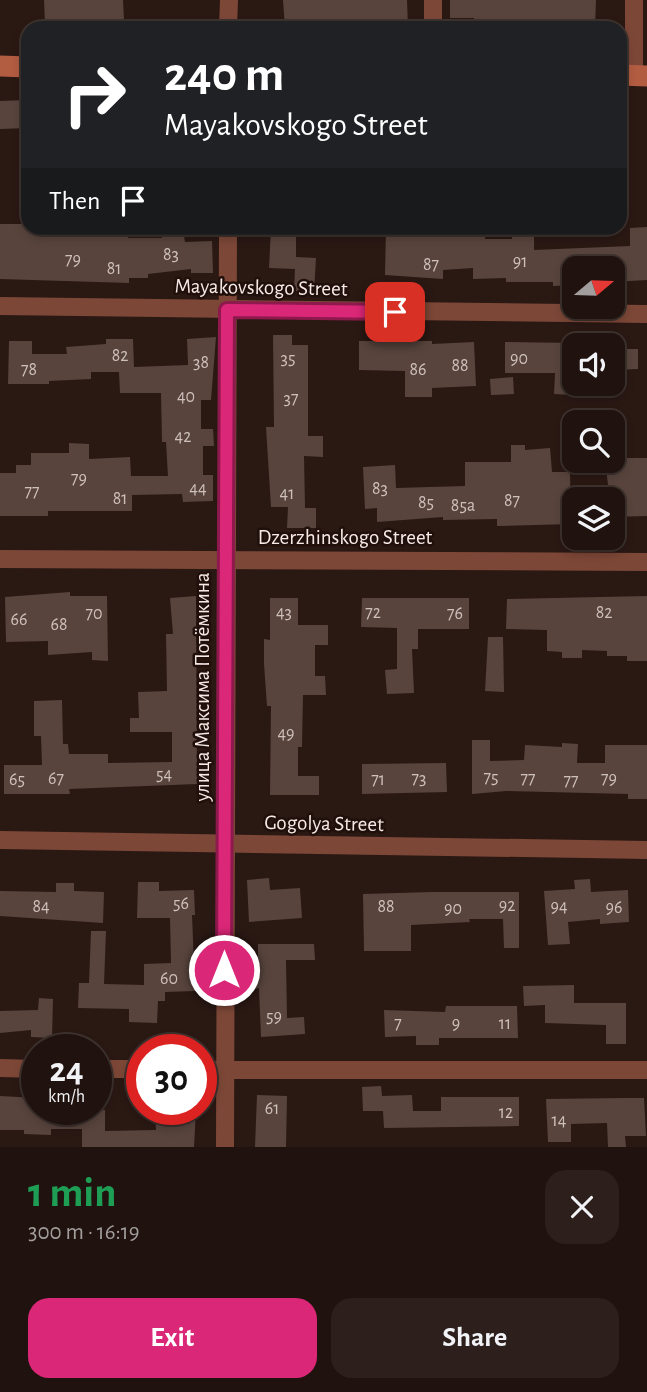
<!DOCTYPE html>
<meta charset="utf-8">
<style>
:root{--surface:#20120e;--page:#2d201c;--text:#f1f3f6;--muted:#a29e9e;--line:#3d322e;--accent:#db2777}
body{margin:0;font-family:"Alegreya Sans",sans-serif;background:var(--page);color:var(--text);height:100vh;display:flex;flex-direction:column;font-size:26px;white-space:nowrap}
*{box-sizing:border-box;margin:0}
p{font-size:23px;color:var(--muted)}
.icon{flex:none;width:38px;height:38px;fill:none;stroke:currentColor;stroke-width:2;stroke-linecap:round;stroke-linejoin:round}
.map{position:relative;height:1147px;overflow:hidden}
.details{display:flex;flex-direction:column;background:var(--surface);flex:1}
.details>*{flex:none}
.hud{position:absolute;left:21px;top:21px;width:606px;height:214px;border-radius:21px;box-shadow:0 4px 10px #0003,0 0 0 2px var(--line);background:#202124;color:#fff;overflow:hidden}
.needle{width:46px;rotate:71deg}
.controls{position:absolute;left:562px;top:256px;display:grid;gap:14px}
.controls a{display:grid;place-items:center;width:63px;height:63px;border-radius:14px;background:var(--surface);box-shadow:0 4px 10px #0003,0 0 0 2px var(--line);font-size:35px}
.speed{position:absolute;left:21px;top:1034px;display:flex;gap:14px;font-size:35px;font-weight:700;text-align:center}
.speed>*{display:grid;place-content:center;width:91px;height:91px;border-radius:50%;background:var(--surface);box-shadow:0 4px 10px #0003,0 0 0 2px var(--line);line-height:1}
.speed small{font-size:18px;font-weight:400}
.speed .limit{border:10px solid #d22;background:#fff;color:#111}
.pin{position:absolute;display:grid;place-items:center;width:60px;height:60px;color:#fff;margin:-30px;border-radius:14px;box-shadow:0 4px 10px #0006}
.me{position:absolute;width:77px;margin:-38px;rotate:0deg;stroke-linejoin:round;filter:drop-shadow(0 0 5px #0008)}
.turn{display:flex;align-items:center;gap:24px;height:147px;padding:0 28px;font-size:32px}
.turn .icon{width:91px;height:91px;stroke-width:2.5}
.turn b{display:block;font-size:49px;line-height:60px}
.then{display:flex;align-items:center;height:66px;padding:0 28px;background:#0003;gap:14px;font-size:26px}
.round{display:grid;place-items:center;flex:none;width:74px;height:74px;border-radius:21px;background:var(--page)}
.summary{display:flex;align-items:center;justify-content:space-between;height:119px;padding:0 28px}
h1{font-size:42px;font-weight:700;line-height:52px;color:#1e9e55}
.primary-button{display:flex;gap:14px;margin-top:auto;padding:14px 28px}
.primary-button a{flex:1;height:80px;border-radius:21px;background:var(--accent);color:#fff;font-size:28px;font-weight:700;line-height:80px;text-align:center}
.primary-button a+a{background:var(--page);color:var(--text)}
.map>svg:first-child{display:block}
.building{fill:#58443d}
.lines{fill:none;stroke-linecap:round;stroke-linejoin:round}
.street{stroke:#7c4737;stroke-width:18}
.secondary{stroke:#b25c42;stroke-width:21}
.route-casing{stroke:#8e194d;stroke-width:18}
.route{stroke:#db2777;stroke-width:12}
.labels{text-anchor:middle;stroke-width:5;stroke-linejoin:round;paint-order:stroke}
.number-label{font-size:18px;fill:#cfc0bc}
.street-label{font-size:21px;fill:#f7eae6;stroke:#200f0a}
</style>
<div class="map">
<svg width="647" height="1147" viewBox="0 0 647 1147">
<rect width="100%" height="100%" fill="#2a1813"/>
<g class="building">
<path d="M44,0H123L124,20L45,24Z"/>
<path d="M283,0H407L408,28H285Z"/>
<path d="M450,0H596L595,28H474V18H450Z"/>
<path d="M28,100V128L0,129V101Z"/>
<path d="M0,224H28V228H88V235L128,234V238H162L161,228H176L177,237L184,236L185,242L212,241L213,273H191V269L148,274V278H129V283L0,279Z"/>
<path d="M647,227V280L612,282V268H574V285L553,286V282H506V278L473,279V268L443,270V279L385,275L386,228H485V239H512V228H534V250L630,246V228Z"/>
<path d="M271,228H296V257L316,258L314,292L294,291L295,269L269,268Z"/>
<path d="M273,335H292V345H308V436H323V457L304,456L305,508H316V528H287L288,507H271L266,427H274Z"/>
<path d="M216,337L211,400H201V429H213L214,446H203V475H213V501L183,502L182,494L132,495V511H48V516H0V473H16V465H31V453H69V443L89,444V459L130,457L131,476H168L166,442H162L161,393H120L119,372H91V379L49,381V384H8L9,341H32V354H67L66,347L106,344V339H133L134,367L188,365L187,339Z"/>
<path d="M359,341H432V344L474,342L476,386L432,388V397H405V371L359,370Z"/>
<path d="M505,342L574,343V395L554,394L555,373H505Z"/>
<path d="M620,349H638V369L612,370V354H620Z"/>
<path d="M513,377L514,394L491,395L490,379Z"/>
<path d="M511,445H525V450L550,448L552,472H570L571,524L497,526V519L443,520V517L377,522V508L365,509L363,467L395,465L396,488L465,486V462H511Z"/>
<path d="M612,458H647V516L612,517L605,460Z"/>
<path d="M70,592V596H107L108,661L92,660V652L48,655V641L6,642L5,597Z"/>
<path d="M196,596L197,784L69,789L70,794H4V765H42L41,736H34V701L62,700L63,744H68L69,754H108V763L172,762V732H130V718H139L138,692L167,691L166,634H173L170,598Z"/>
<path d="M647,596V661H627V656H607V651L582,650V658H562V652L547,651V630L506,629L507,599Z"/>
<path d="M270,598H298V625H328V645H315V676H325L326,695H303L302,747H298V776H319V795H270L271,706H267L264,664V639L270,640Z"/>
<path d="M362,598H469V629H418V649H412L414,693L387,694L385,670L397,669V628L361,627Z"/>
<path d="M488,637H503L504,692L485,691Z"/>
<path d="M472,740H490V761L524,760L525,745L562,747V743L578,744L577,763H605V745H647V799H628V794L506,791L472,794Z"/>
<path d="M446,763L447,792L362,794V764Z"/>
<path d="M269,878L270,890L300,888L302,918L249,922L247,880Z"/>
<path d="M590,879L591,892L628,890L629,922L600,924V919L568,922L570,944L548,945L544,891L575,889L574,880Z"/>
<path d="M138,882H159V891L194,890L195,915H192L195,991L165,992V1001H158L157,1023L129,1022V1009L78,1008L79,983H89L91,931H106L104,984L144,985V964L171,963L170,918H137Z"/>
<path d="M56,883H74V891L104,892L103,923L0,916V891L56,892Z"/>
<path d="M432,892H519V948H504L503,919H469L470,922L411,925V951H364L363,894Z"/>
<path d="M258,944H314L315,960H286L287,1018L304,1017L305,1034L261,1037L259,988L255,989L254,970H258Z"/>
<path d="M574,985V1003H626V1044H606V1025L545,1023V1005L524,1006L523,986Z"/>
<path d="M39,998L53,999L52,1038L31,1037V1030L0,1033V1011L38,1010Z"/>
<path d="M446,1006H517L518,1038H439V1045H416V1036L385,1037L384,1010L445,1012Z"/>
<path d="M381,1086L382,1096L412,1095L413,1111H441V1097H519V1126L384,1128L383,1111H363L362,1087Z"/>
<path d="M257,1095L287,1096L286,1147H255Z"/>
<path d="M0,1096L37,1098V1110H105V1131L156,1130L155,1110H196L194,1147H82V1129H51V1135L24,1134V1130H0Z"/>
<path d="M623,1098H644L646,1136H625L626,1147H608L607,1123L571,1124V1142H548L546,1099Z"/>
</g>
<g class="lines">
<g class="street">
<path d="M433,0V28"/>
<path d="M634,0V75"/>
<path d="M228,28L229,0"/>
<path d="M0,306L647,314"/>
<path d="M0,559L647,562"/>
<path d="M0,840L647,850"/>
<path d="M0,1068L37,1069"/>
<path d="M96,1069H142"/>
<path d="M201,1070H647"/>
<path d="M225,1147L228,228"/>
</g>
<g class="secondary">
<path d="M0,66L28,67"/>
<path d="M620,75L647,76"/>
</g>
</g>
<g class="lines">
<defs>
<path id="route" d="M224,970L227,310L395,312"/>
</defs>
<use href="#route" class="route-casing"/>
<use href="#route" class="route"/>
</g>
<g class="labels">
<g class="number-label">
<text x="171" y="260">83</text>
<text x="73" y="265">79</text>
<text x="520" y="267">91</text>
<text x="431" y="270">87</text>
<text x="114" y="274">81</text>
<text x="120" y="361">82</text>
<text x="288" y="364">35</text>
<text x="519" y="364">90</text>
<text x="201" y="368">38</text>
<text x="460" y="371">88</text>
<text x="29" y="375">78</text>
<text x="418" y="375">86</text>
<text x="186" y="402">40</text>
<text x="291" y="404">37</text>
<text x="183" y="442">42</text>
<text x="79" y="484">79</text>
<text x="198" y="494">44</text>
<text x="380" y="494">83</text>
<text x="32" y="497">77</text>
<text x="287" y="499">41</text>
<text x="120" y="504">81</text>
<text x="512" y="506">87</text>
<text x="426" y="508">85</text>
<text x="463" y="511">85а</text>
<text x="284" y="618">43</text>
<text x="373" y="618">72</text>
<text x="604" y="618">82</text>
<text x="94" y="619">70</text>
<text x="455" y="619">76</text>
<text x="19" y="625">66</text>
<text x="59" y="630">68</text>
<text x="286" y="739">49</text>
<text x="164" y="780">54</text>
<text x="491" y="783">75</text>
<text x="56" y="784">67</text>
<text x="419" y="784">73</text>
<text x="528" y="784">77</text>
<text x="609" y="784">79</text>
<text x="17" y="785">65</text>
<text x="378" y="785">71</text>
<text x="571" y="786">77</text>
<text x="181" y="909">56</text>
<text x="507" y="911">92</text>
<text x="41" y="912">84</text>
<text x="386" y="912">88</text>
<text x="559" y="912">94</text>
<text x="614" y="913">96</text>
<text x="453" y="914">90</text>
<text x="169" y="984">60</text>
<text x="274" y="1022">59</text>
<text x="398" y="1029">7</text>
<text x="456" y="1029">9</text>
<text x="505" y="1029">11</text>
<text x="272" y="1114">61</text>
<text x="506" y="1118">12</text>
<text x="559" y="1126">14</text>
</g>
<g class="street-label">
<text transform="translate(261 287) rotate(1)" y="7">Mayakovskogo Street</text>
<text x="345" y="544">Dzerzhinskogo Street</text>
<text transform="translate(202 687) rotate(-90)" y="7">улица Максима Потёмкина</text>
<text transform="translate(324 823) rotate(1)" y="7">Gogolya Street</text>
</g>
</g>
</svg>
<div class="controls">
<a><svg class="needle" viewBox="-14 -14 28 28"><path d="M0-13l5 13h-10z" fill="#e53935"/><path d="M0 13l5-13h-10z" fill="#a29e9e"/></svg></a>
<a><svg class="icon" aria-label="sound" viewBox="0 0 24 24"><path d="M4 9h4l5-4v14l-5-4H4zM17 9q2 3 0 6"/></svg></a>
<a><svg class="icon" aria-label="search" viewBox="0 0 24 24"><circle cx="10" cy="10" r="6"/><path d="M15 15l6 6"/></svg></a>
<a><svg class="icon" aria-label="layers" viewBox="0 0 24 24"><path d="M12 4l9 5-9 5-9-5zM3 14l9 5 9-5"/></svg></a>
</div>
<div class="speed"><div>24<small>km/h</small></div><div class="limit">30</div></div>
<div class="pin" style="left:395px;top:312px;background:#d93025"><svg class="icon" aria-label="arrive" viewBox="0 0 24 24"><path d="M6 21V4h12l-3 4 3 4H6"/></svg></div>
<svg class="me" style="left:224px;top:970px" viewBox="-20 -20 40 40"><circle r="17" fill="#db2777" stroke="#fff" stroke-width="3"/><path d="M0-11L8 9 0 5-8 9z" fill="#fff"/></svg>
<div class="hud">
<div class="turn"><svg class="icon" aria-label="right" viewBox="0 0 24 24"><path d="M7 20v-9h11M14 6l5 5-5 5"/></svg><div><b>240 m</b>Mayakovskogo Street</div></div>
<div class="then">Then<svg class="icon" aria-label="arrive" viewBox="0 0 24 24"><path d="M6 21V4h12l-3 4 3 4H6"/></svg></div>
</div>
</div>
<section class="details">
<div class="summary"><div><h1>1 min</h1><p>300 m · 16:19</p></div><a class="round"><svg class="icon" aria-label="close" viewBox="0 0 24 24"><path d="M6 6l12 12M18 6L6 18"/></svg></a></div>
<div class="primary-button"><a>Exit</a><a>Share</a></div>
</section>
